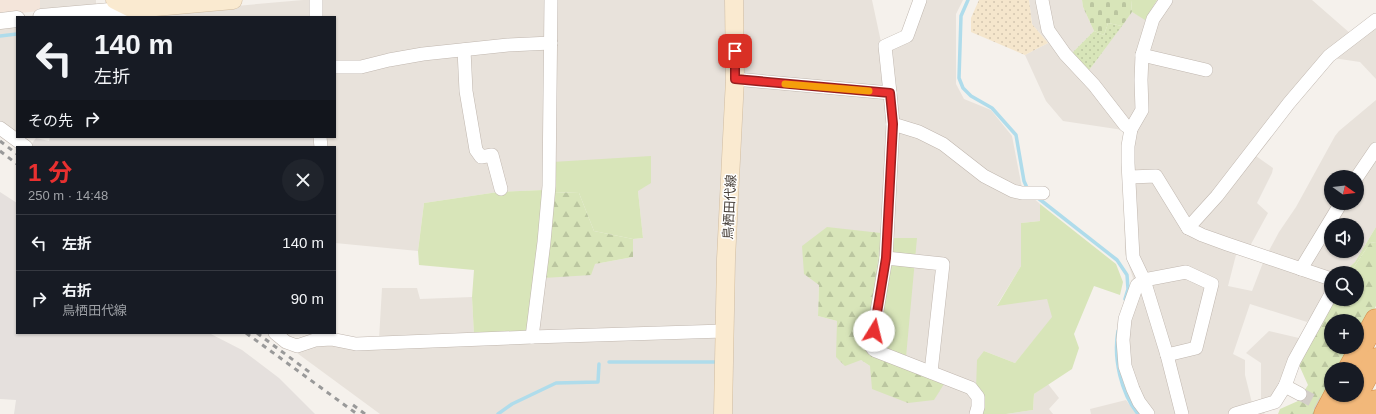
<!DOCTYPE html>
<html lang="ja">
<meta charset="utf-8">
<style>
:root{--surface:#171b24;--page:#20242c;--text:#f1f3f6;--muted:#9ea1a6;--line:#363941;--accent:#e83030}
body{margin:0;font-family:Helvetica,"Noto Sans JP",sans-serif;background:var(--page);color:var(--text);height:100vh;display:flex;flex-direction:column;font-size:15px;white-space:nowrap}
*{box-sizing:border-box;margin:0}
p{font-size:13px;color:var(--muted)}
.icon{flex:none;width:22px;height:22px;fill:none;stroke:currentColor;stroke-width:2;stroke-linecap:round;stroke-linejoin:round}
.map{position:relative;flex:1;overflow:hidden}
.panel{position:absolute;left:16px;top:146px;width:320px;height:188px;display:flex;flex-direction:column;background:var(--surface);border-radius:0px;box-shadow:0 1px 3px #0004}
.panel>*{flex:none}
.guide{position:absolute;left:16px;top:16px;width:320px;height:122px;border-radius:0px;box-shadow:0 1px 3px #0004;background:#171b24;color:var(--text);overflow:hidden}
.needle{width:26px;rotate:104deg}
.fabs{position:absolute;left:1324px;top:170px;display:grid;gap:8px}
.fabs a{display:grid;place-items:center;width:40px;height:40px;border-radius:50%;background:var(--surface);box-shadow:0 1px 3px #0004;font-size:20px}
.pin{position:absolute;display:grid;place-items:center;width:34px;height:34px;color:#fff;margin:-17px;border-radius:8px;box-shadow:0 2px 6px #0006}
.me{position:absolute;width:44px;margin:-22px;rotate:9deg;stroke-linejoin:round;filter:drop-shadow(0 0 3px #0008)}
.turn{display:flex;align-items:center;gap:14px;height:84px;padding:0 12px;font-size:18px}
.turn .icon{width:52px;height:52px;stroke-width:2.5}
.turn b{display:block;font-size:28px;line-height:34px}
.then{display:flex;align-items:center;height:38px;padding:0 12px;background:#0003;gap:8px;font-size:15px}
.round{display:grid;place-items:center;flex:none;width:42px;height:42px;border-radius:21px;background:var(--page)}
.head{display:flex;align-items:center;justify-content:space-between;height:68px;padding:0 12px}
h1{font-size:24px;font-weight:700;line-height:30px;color:var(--accent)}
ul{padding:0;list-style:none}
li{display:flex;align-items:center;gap:12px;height:56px;padding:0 12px;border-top:1px solid var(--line)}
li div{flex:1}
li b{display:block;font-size:15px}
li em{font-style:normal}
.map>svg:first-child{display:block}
.residential{fill:#e8e2db;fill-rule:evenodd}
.commercial{fill:#f4e5da}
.industrial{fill:#e5e0dd}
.grass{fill:#d8e5b9}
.forest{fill:url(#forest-firs)}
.sand{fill:url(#sand-dots)}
.cemetery{fill:url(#cemetery-stones)}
.park{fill:url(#park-dots)}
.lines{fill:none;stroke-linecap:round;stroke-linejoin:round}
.stream{stroke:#afdceb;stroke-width:3.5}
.minor-tunnel{stroke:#d3cec8;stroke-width:13;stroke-dasharray:13 6;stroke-linecap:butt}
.minor-casing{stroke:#c0b7af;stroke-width:14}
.tertiary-casing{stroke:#c0b7af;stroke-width:17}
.secondary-casing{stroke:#d0bca0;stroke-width:19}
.motorway-casing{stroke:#d18b4a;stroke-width:23}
.minor{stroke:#fff;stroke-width:13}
.tertiary{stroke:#fff;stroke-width:16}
.secondary{stroke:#faead0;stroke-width:18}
.motorway{stroke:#f2b87a;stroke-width:22}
.rail{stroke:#999;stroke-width:3;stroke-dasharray:5 5;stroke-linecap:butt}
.route-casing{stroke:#971f1f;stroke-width:10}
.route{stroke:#e83030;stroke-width:7}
.slow{stroke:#f59e0b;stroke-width:7}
.labels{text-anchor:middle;stroke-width:3;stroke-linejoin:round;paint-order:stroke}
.street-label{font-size:13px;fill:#49413a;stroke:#fff}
</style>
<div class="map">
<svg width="1376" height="414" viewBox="0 0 1376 414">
<defs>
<pattern id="forest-firs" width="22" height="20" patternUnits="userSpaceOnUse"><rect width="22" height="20" fill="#d8e5b9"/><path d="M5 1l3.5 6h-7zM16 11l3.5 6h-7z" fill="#bbc6a0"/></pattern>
<pattern id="sand-dots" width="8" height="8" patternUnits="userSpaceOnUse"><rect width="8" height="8" fill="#f5e6cc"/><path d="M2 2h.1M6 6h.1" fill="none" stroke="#d4c6b0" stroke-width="1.8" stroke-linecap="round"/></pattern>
<pattern id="cemetery-stones" width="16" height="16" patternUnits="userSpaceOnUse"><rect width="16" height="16" fill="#d8e5b9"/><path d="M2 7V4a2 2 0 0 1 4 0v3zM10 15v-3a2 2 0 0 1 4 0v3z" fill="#bbc6a0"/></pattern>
<pattern id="park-dots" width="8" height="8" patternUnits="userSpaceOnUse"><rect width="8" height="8" fill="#d8e5b9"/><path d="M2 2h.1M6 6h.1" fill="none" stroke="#bbc6a0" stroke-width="1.8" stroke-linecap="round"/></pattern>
</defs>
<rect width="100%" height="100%" fill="#f5f1ec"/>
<g class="residential">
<path d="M40,0H96V6L40,11Z"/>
<path d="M303,0H726L729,73L715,414H380L297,353L302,341L379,339L382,288H417L420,299L472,297L474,336L535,278L595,264L633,257V239L643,238L638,191L543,190L498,192L424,203L418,251L335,243V147H317L316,137H335V17H112Z"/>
<path d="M740,0H872L881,42L905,36L918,0H963L956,14V84L964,99L991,110L1012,136L1022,188L1040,204V221L1021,223V266L997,305L1047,298L1053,317L1015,363L984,351L985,400L981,414H727ZM819,285L905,368L870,366L861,360L837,321L818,316Z"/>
<path d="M1029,0H1082L1083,7L1094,31L1071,54L1087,73L1132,12L1145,19L1157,0H1312L1351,34L1376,25V79L1360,62L1333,58L1253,154L1273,168L1272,173L1257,203L1268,213L1250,246L1237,251L1228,286L1252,291L1264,260L1279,232L1296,207L1335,136L1339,131L1376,100V227L1355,262L1343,273H1331V288L1307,322L1250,304L1233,354L1245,360V375L1252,403L1261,400V363L1246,353L1269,331L1299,338L1264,414H1145L1121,363L1134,281L1125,254L1123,130L1063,121L1046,101L1025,55L1048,43L1032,24ZM1331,177H1357V203H1331ZM1331,225H1357V251H1331Z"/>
<path d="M17,25V136L0,124V27Z"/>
<path d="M1048,384L1059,398L1049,409L1053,414H1006L1033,410L1034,394Z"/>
<path d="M1126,400L1136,414H1091L1090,409Z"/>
</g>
<path class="commercial" d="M0,0H40V11L0,15Z"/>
<g class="industrial">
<path d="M50,137H316L317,147H33L30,146L36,138L49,141Z"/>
<path d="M0,192L17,203V333H209L242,350L279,378L315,414H14L16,400L0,399Z"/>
</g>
<g class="grass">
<path d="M1131,0H1157L1145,20L1132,12Z"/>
<path d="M651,156V183L638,191L643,238L633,239L594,231L579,193L552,192V162Z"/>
<path d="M543,190L535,278L527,333L474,336L472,297L474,270L419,265L418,251L424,203L498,192Z"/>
<path d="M1040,204L1116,264L1123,282L1120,295L1094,286L1074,334L1079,348L1072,369L1034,394L1033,410L1006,414H981L985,400L976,389L977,360L984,351L1015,363L1052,317L1047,299L997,306L1021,266V223L1040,221Z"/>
<path d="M1376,227V242L1370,243L1350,273H1343L1355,262Z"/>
<path d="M881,233L892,238H917L905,368L867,346Z"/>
</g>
<g class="forest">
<path d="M552,192L579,193L594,231L633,239V257L595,264L591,275L544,278Z"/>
<path d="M827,227L881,233L867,346L944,384L934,400L908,403L872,389L870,366L861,360L845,366L836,357L837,321L818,316L819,285L804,274L802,246Z"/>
<path d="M1376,242V306L1357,340V321H1331V347H1353L1341,369H1331V388L1317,414H1278L1280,409L1298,401L1308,385L1299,365L1334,299H1357V273H1350L1370,243Z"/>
</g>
<path class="sand" d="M979,0H1029L1032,24L1048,43L1025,55L971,32V18Z"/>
<path class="cemetery" d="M1082,0H1131L1132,12L1122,26L1108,23L1104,35L1094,31L1083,7Z"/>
<path class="park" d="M1108,23L1122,26L1087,73L1071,54L1094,31L1104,35Z"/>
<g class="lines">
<g class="stream">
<path d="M968,0L961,16L959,78L963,88L971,96L992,108L1016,135L1024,181L1028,190"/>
<path d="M0,36L17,34"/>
<path d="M1038,198L1117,260L1127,275L1128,289L1125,299"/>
<path d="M1118,331C1113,358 1121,393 1138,414"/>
<path d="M609,362H717"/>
<path d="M498,414L512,404L556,383L598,382L599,364"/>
</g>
<path class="minor-tunnel" d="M1300,394L1334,412"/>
<defs>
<g id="minor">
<path d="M1042,0L1048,30L1065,54L1094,85L1125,125L1131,129"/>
<path d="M1166,0L1153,19L1142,55L1141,80L1142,110L1131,129L1128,146V163L1133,257L1144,280L1167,355L1182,414"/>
<path d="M316,17V0"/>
<path d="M464,50L466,91L476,150L481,157L492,155L501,189"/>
<path d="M1142,55L1206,70"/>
<path d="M335,67H361L389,60L423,54L508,45L551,43"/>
<path d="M735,79L890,93L893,124L919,132L943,144L984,176L1013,191L1022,193H1043"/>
<path d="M890,93L885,46L907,36L920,0"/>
<path d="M893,124L886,258L871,346L873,349L876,351L971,388L978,397V407L976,414"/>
<path d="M0,128L26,147"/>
<path d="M320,137L321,147"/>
<path d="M1130,177L1156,176L1188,228"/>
<path d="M1357,177L1376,149"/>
<path d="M886,258L943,264L931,372"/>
<path d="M1301,269L1341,203"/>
<path d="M1331,279L1227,244L1202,235L1188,228L1217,196L1289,103L1329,56L1376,20"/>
<path d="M275,333L286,342L297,346L315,340L331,339L356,344L532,337L724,331"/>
<path d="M532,337L544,242L549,186L551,0"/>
<path d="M1285,386L1294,361L1331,294"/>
<path d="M1148,414L1139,402L1133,389L1125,366L1123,340L1125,319L1137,285L1144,280L1186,272L1212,284L1196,348L1167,355"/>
<path d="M1235,414L1275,402L1285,386L1300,394"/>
</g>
<g id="tertiary">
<path d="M41,17L133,9"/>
<path d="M0,21L17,19"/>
</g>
<g id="secondary">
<path d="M115,0L133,9L233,0"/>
<path d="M723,414L726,259L735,79L734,0"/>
</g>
<g id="motorway">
<path d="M1349,369L1376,320"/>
<path d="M1357,394L1376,359"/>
<path d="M1325,414L1335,395"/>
<path d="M1347,414L1356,395"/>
<path d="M1369,414L1376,401"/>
</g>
</defs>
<use href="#minor" class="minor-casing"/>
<use href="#tertiary" class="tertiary-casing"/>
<use href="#secondary" class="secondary-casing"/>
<use href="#motorway" class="motorway-casing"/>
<use href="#minor" class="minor"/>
<use href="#tertiary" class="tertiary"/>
<use href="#secondary" class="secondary"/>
<use href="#motorway" class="motorway"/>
<g class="rail">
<path d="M0,141L17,154"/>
<path d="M0,151L17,164"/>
<path d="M246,333L357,414"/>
<path d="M257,333L312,374"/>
<path d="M353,405L365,414"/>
</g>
</g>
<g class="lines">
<defs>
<path id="route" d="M735,51V79L890,93L893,124L886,258L874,331"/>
</defs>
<use href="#route" class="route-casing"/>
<use href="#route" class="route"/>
<path class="slow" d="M785,84L869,91"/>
</g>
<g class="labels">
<g class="street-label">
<text transform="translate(729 207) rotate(-87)" y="5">鳥栖田代線</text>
</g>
</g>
</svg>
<div class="fabs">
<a><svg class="needle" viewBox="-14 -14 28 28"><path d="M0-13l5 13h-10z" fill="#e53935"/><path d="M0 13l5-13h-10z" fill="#9ea1a6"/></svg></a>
<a><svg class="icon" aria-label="sound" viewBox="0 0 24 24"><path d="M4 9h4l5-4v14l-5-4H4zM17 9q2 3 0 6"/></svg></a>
<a><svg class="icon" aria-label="search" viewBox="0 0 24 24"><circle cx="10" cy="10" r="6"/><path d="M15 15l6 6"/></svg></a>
<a>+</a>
<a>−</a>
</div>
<div class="pin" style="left:735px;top:51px;background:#d93025"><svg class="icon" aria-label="arrive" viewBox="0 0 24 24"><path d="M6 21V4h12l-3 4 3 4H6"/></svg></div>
<svg class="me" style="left:874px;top:331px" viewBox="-20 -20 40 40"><circle r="19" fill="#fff"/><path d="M0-13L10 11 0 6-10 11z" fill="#e83030"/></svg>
<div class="guide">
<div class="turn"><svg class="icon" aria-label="left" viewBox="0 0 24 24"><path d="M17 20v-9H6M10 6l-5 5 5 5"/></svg><div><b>140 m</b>左折</div></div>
<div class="then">その先<svg class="icon" aria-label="right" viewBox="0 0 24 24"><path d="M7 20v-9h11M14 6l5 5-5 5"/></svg></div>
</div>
<section class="panel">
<div class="head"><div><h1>1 分</h1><p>250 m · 14:48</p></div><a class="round"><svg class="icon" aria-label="close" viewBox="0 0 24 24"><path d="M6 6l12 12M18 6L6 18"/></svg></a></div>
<ul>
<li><svg class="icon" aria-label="left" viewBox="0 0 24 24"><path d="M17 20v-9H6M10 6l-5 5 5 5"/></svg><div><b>左折</b></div><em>140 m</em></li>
<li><svg class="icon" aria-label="right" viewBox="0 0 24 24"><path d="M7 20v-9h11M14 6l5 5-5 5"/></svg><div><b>右折</b><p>鳥栖田代線</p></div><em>90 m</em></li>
</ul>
</section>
</div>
